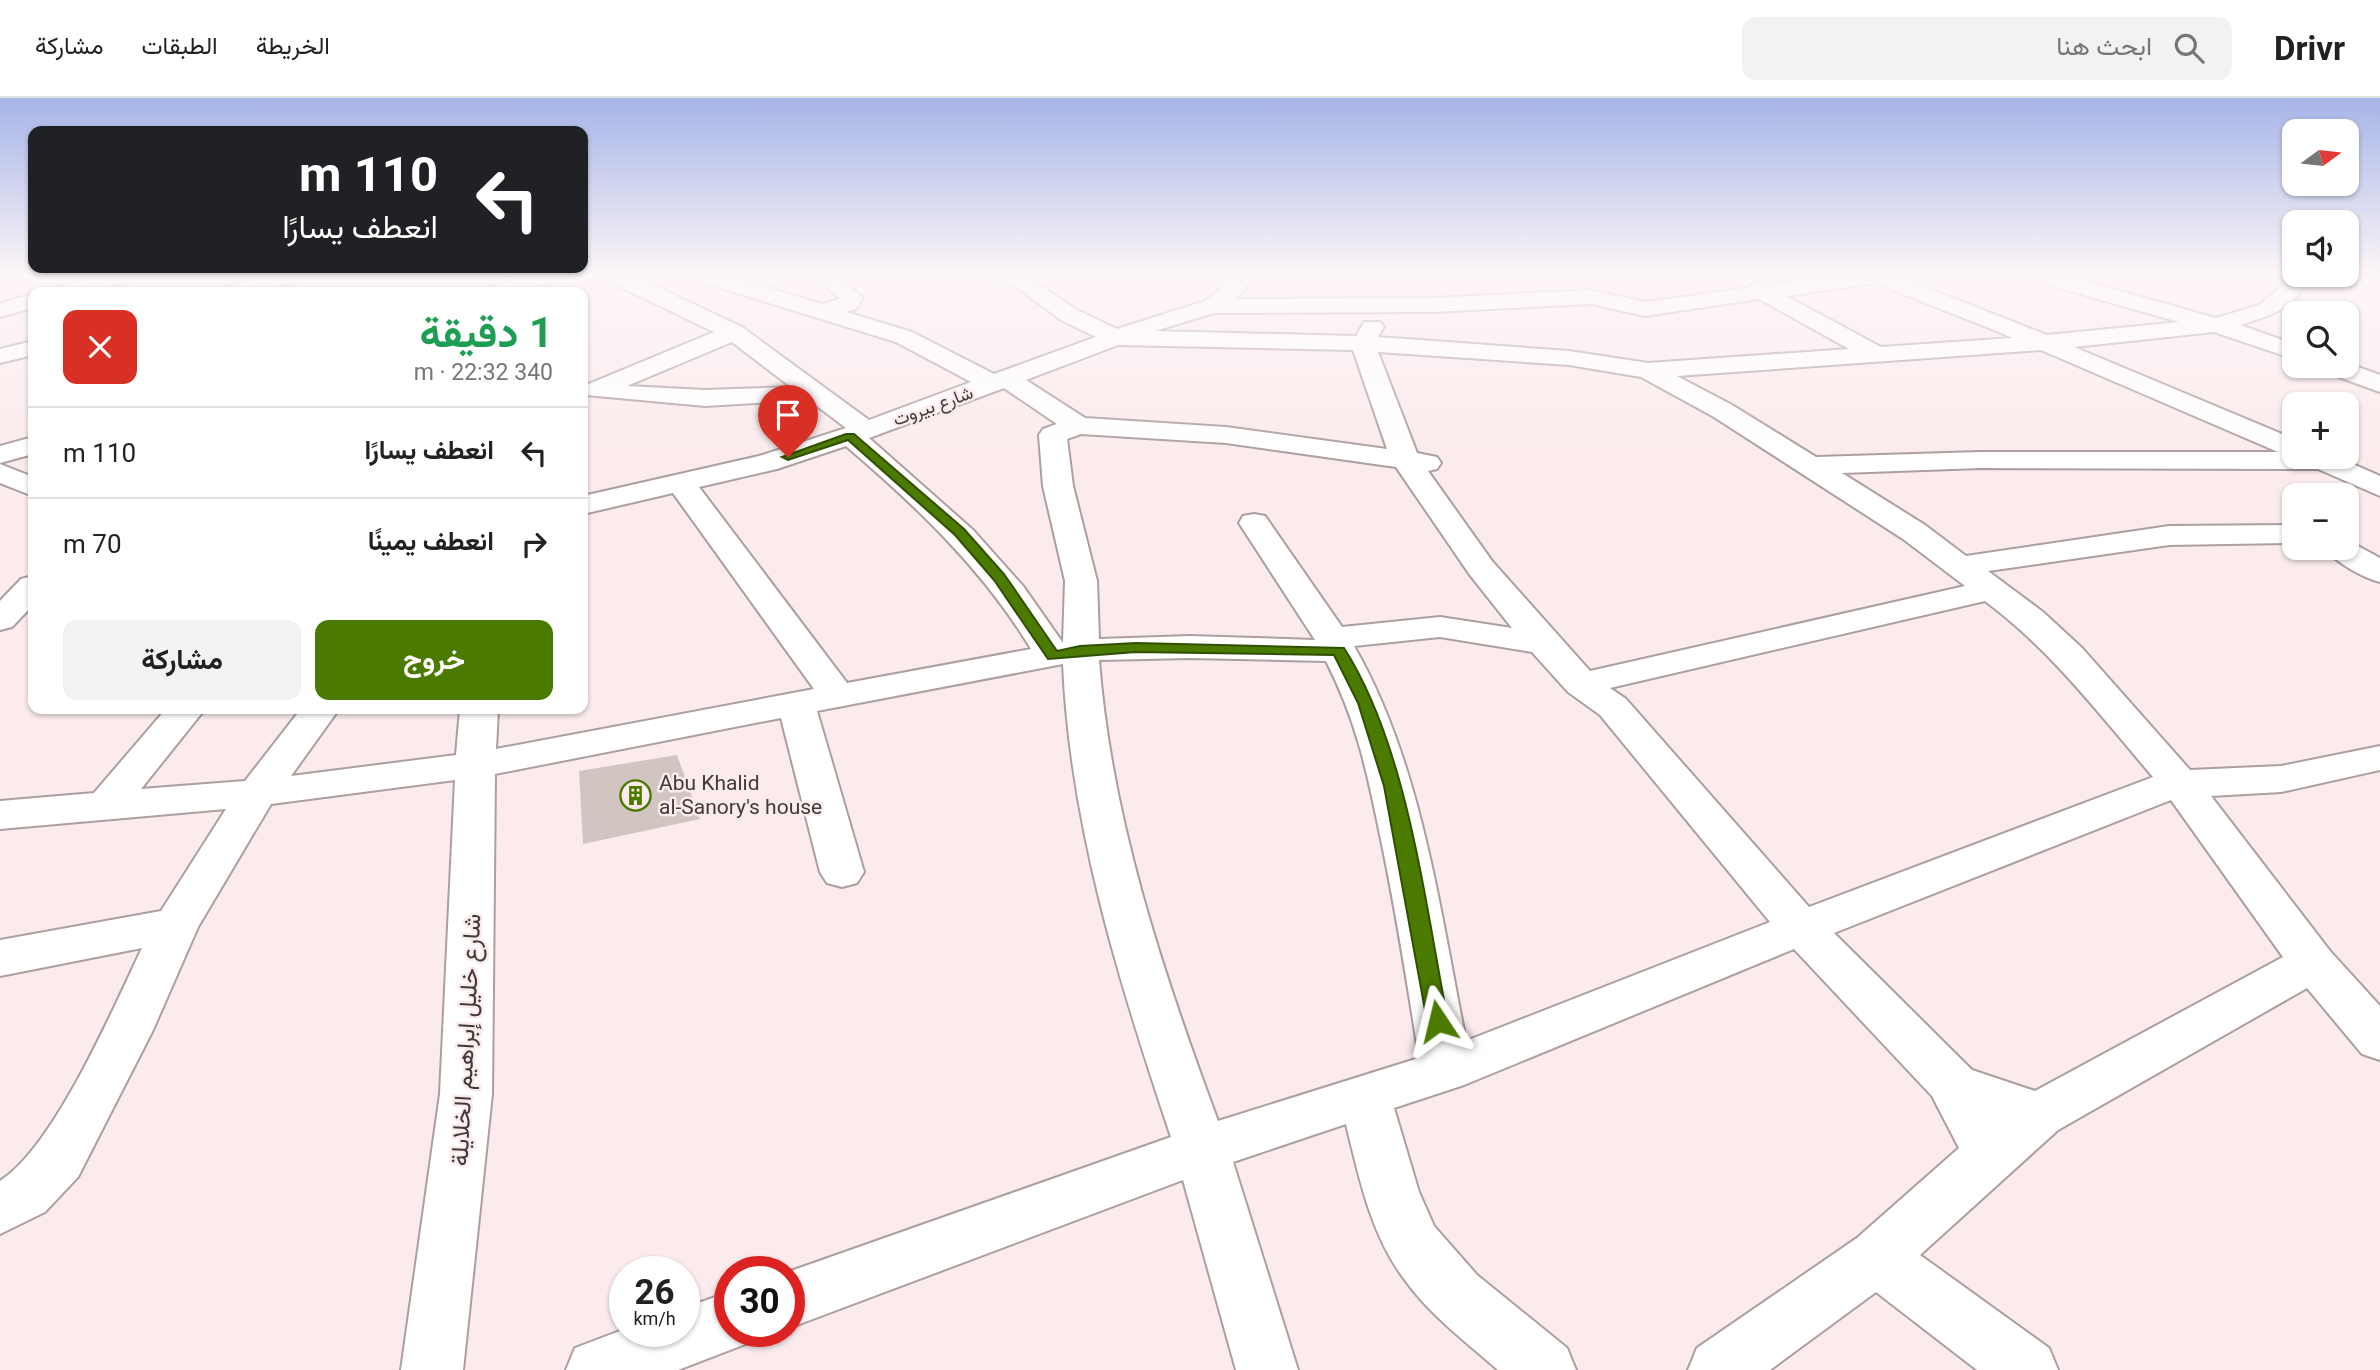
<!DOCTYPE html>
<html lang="ar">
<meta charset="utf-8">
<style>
:root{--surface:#fff;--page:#f2f2f2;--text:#222;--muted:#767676;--line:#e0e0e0;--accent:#4b7a00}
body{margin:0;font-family:Roboto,Vazirmatn,sans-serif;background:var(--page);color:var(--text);direction:rtl;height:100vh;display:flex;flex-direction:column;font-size:26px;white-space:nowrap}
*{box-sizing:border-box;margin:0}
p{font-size:23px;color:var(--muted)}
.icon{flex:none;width:38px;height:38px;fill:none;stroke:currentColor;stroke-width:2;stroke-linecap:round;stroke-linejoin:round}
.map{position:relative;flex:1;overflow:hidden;direction:ltr}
.sheet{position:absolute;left:28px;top:189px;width:560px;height:427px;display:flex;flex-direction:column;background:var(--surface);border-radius:14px;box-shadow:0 2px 5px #0004;direction:rtl}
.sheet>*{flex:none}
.hud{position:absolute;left:28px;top:28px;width:560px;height:147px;border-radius:14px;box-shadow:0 2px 5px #0004;direction:rtl;background:#202124;color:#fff;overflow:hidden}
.needle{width:46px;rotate:75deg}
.controls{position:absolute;left:2282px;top:21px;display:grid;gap:14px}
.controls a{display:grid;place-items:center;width:77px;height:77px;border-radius:14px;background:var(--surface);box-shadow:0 2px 5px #0004;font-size:35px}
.speed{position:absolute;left:609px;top:1158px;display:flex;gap:14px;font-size:35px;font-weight:700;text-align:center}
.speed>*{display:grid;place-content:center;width:91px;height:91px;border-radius:50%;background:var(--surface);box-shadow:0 2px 5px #0004;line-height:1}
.speed small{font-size:18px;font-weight:400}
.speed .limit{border:10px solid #d22;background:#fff;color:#111}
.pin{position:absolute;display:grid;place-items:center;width:60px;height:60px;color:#fff;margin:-72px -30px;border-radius:50% 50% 50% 0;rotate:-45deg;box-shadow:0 0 7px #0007}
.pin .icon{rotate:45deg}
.me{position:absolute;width:77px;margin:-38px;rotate:350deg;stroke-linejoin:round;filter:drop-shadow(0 0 5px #0008)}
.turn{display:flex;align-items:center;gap:24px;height:147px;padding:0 35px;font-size:32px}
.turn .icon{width:91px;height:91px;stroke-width:2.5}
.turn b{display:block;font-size:49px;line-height:60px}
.round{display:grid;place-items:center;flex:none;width:74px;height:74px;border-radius:14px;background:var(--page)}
.headline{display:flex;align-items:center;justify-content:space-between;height:119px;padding:0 35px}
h1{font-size:42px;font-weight:700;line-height:52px;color:#1e9e55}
.primary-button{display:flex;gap:14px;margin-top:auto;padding:14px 35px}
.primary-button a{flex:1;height:80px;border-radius:14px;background:var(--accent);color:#fff;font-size:28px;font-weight:700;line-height:80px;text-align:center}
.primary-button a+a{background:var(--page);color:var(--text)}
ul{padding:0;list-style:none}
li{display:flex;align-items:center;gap:21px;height:91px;padding:0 35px;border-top:2px solid var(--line)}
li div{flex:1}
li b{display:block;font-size:26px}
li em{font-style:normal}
header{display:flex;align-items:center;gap:42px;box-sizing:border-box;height:98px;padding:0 35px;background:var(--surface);border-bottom:2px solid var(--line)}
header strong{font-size:33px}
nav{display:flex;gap:38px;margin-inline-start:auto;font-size:24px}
.search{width:490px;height:63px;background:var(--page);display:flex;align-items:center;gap:18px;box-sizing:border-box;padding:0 24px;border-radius:14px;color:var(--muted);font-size:26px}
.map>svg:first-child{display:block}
.building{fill:#d2c4c0}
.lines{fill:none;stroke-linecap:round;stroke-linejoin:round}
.minor-casing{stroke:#ad9e9f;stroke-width:4}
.minor{fill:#fff;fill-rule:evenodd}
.route{fill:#4b7a00;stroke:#314f00;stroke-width:2}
.labels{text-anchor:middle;stroke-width:5;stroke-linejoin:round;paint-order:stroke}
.far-street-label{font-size:18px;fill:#403a3a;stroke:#fbebed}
.poi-label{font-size:21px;fill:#403a3a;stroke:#fbebed;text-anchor:start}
.near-street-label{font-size:24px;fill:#403a3a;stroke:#fbebed}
</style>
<header>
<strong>Drivr</strong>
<div class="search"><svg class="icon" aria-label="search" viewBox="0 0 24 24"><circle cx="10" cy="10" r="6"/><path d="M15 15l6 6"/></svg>ابحث هنا</div>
<nav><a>الخريطة</a><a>الطبقات</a><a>مشاركة</a></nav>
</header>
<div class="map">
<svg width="2380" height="1272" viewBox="0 0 2380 1272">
<rect width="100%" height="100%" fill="#fbebed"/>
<path class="building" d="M677,657L700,721L583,746L579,673Z"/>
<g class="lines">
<defs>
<g id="minor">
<path d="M98,178H134L131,183L89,194H54L57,189Z"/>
<path d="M267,178H302L299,183L258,194H224L227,189Z"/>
<path d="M523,178H555L552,183L519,194H488L491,189Z"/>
<path d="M605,178H634L742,229L869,322L971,284L896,244L698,183L695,178H729L822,206L840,201L814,178H838L863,200L856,211L846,214L912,234L994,276L1096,239L1061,222L1001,178H1026L1077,212L1117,231L1205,203L1221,191L1206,178C1223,178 1235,176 1246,191L1236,201L1432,200L1591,192L1645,204L1747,190L1757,184L1766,187L1831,178H1897L2047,237L2179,224L2034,183L2031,178H2066L2216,220L2259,207L2283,187L2284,178H2306C2301,209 2266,219 2240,227L2294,246V261L2214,234L2074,249L2294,341V359H2337L2380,378V398L2318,371L1980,370L1842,375L1925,427L1966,458L2169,428L2294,427V445L2169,447L1988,473L2043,514L2082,550L2190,672L2281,668L2380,648V672L2281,694L2211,698L2330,853L2380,908V962L2362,956L2307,890L2058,1032L1920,1157L2049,1250L2058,1272H1977L1876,1194L1770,1272H1688L1697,1250L1857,1140L1959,1050L1932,998L1794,851L1464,987L1394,1010L1419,1094L1434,1128L1477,1177L1567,1250L1576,1272H1498C1466,1244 1430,1217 1405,1182C1371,1138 1359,1079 1346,1026L1233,1064L1298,1272H1236L1183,1082L789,1230L788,1174L1171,1039C1120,887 1070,728 1063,566L817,613L864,774L857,785L842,789L827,785L820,774L781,620L495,676L492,996L463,1272H401L440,996L455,682L271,706L198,829L153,932L78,1079L45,1114L0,1136V1083C54,1049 113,911 142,850L0,878V842L161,813L226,711L0,731V703L94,695L166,611H205L141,691L245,683L301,611H339L291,678L456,657L460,611H498L496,651L814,591L673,395L583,416V398L759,358L846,330L809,302L705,308L586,297L583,293L586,287L714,234L608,183ZM1875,185L1999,234L2012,240L1881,249L1786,198ZM1759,201L1849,251L1648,265L1569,253L1378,239L1384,229L1380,224H1364L1356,238L1155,233L1214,215L1432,214L1591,206L1645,218ZM732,244L791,289L705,292L627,288ZM1118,247L1353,252L1387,351L1226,329L1085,320L1026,282ZM2041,252L2278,354H1980L1816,359L1732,307L1677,278ZM1378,254L1569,267L1641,279L1714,319L1903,441L1965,488L1590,573L1492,463L1428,373L1437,371L1441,365L1437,359L1417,355ZM1004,290L1057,326L1043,331L1039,337L1043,388L1065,483L1063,545L1023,488L973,432L869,340ZM1081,336L1226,345L1396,369L1470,477L1512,530L1440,519L1342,529L1265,418L1254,416L1243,418L1239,425L1315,542L1190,538L1099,541L1097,483L1073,388L1067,341ZM846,348C916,408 983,471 1031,551L847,585L699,389L777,371ZM1985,503C2051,552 2100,617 2153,679L1809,809L1626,601L1610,590ZM1440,539L1532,554L1568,594L1600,617L1770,824L1466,943C1440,812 1421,664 1354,548ZM1190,560L1326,563C1356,622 1366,669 1379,732C1395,807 1407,883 1419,960L1218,1023C1163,875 1111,720 1099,562ZM2171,702L2283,859L2035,993L1972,972L1834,835Z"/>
<path d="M33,196V210L0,219V205Z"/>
<path d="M33,243V257L0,265V251Z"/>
<path d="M2347,265L2380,277V294L2322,273L2319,268H2347Z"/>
<path d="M33,339V356L0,365V348Z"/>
<path d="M0,366L33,379V398L0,385Z"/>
<path d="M2347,442L2380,460V484C2362,479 2336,465 2325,450H2347Z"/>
<path d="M33,478V507L12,529L0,532V503L21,481Z"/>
<path d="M730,1194V1234H756L751,1244L678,1272H566L575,1250L625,1231V1234H684V1210Z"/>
</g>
</defs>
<use href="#minor" class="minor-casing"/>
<use href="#minor" class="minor"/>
</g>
<linearGradient id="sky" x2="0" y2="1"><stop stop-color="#a6b4e7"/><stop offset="0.5" stop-color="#fdf6f7"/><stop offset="1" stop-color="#fdf6f7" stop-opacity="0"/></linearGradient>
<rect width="2380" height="356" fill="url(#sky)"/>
<path class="route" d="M846,336H854L964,431L1004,476L1057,553L1080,548L1136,545L1344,550C1408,650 1425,807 1448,923L1445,929H1430L1427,923L1384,688L1358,605L1334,557L1136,554L1048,561L994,482L955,437L848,342L788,362L782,359Z"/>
<defs>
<symbol id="building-ring" viewBox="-11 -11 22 22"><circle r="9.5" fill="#fbebed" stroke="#4b7a00" stroke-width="1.5"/><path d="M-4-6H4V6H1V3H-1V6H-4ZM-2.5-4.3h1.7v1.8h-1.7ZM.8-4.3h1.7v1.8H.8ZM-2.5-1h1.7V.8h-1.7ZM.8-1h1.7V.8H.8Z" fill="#4b7a00"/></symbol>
</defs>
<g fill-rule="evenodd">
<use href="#building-ring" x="618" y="680" width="35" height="35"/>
</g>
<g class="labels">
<g class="far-street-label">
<text transform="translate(933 308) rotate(-20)" y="6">شارع بيروت</text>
</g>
<g class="poi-label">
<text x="659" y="692">Abu Khalid<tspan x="659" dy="24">al-Sanory's house</tspan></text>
</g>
<g class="near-street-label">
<text transform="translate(466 942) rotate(-87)" y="8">شارع خليل إبراهيم الخلايلة</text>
</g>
</g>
</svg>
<div class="controls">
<a><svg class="needle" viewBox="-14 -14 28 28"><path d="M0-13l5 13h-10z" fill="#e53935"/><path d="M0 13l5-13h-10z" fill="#767676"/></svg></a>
<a><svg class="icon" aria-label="sound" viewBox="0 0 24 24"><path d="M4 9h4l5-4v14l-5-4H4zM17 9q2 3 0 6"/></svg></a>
<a><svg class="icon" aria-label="search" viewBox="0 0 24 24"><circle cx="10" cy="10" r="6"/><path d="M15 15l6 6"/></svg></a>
<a>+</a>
<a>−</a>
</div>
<div class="speed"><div>26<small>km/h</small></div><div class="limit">30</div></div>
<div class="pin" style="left:788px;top:359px;background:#d93025"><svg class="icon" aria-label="arrive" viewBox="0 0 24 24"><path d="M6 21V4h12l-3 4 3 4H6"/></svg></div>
<svg class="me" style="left:1438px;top:923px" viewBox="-20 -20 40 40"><path d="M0-17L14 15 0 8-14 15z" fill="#4b7a00" stroke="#fff" stroke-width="4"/></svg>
<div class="hud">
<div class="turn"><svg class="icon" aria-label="left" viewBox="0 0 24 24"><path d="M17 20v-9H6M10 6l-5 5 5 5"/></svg><div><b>110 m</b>انعطف يسارًا</div></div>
</div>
<section class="sheet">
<div class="headline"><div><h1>1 دقيقة</h1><p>340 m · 22:32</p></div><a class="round" style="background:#d93025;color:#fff"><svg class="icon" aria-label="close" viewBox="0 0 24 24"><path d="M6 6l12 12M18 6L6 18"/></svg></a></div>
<ul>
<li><svg class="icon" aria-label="left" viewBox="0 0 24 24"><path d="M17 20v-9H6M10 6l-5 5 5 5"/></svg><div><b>انعطف يسارًا</b></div><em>110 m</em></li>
<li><svg class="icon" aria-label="right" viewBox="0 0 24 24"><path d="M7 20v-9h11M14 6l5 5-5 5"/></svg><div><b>انعطف يمينًا</b></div><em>70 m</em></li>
</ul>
<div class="primary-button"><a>خروج</a><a>مشاركة</a></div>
</section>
</div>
